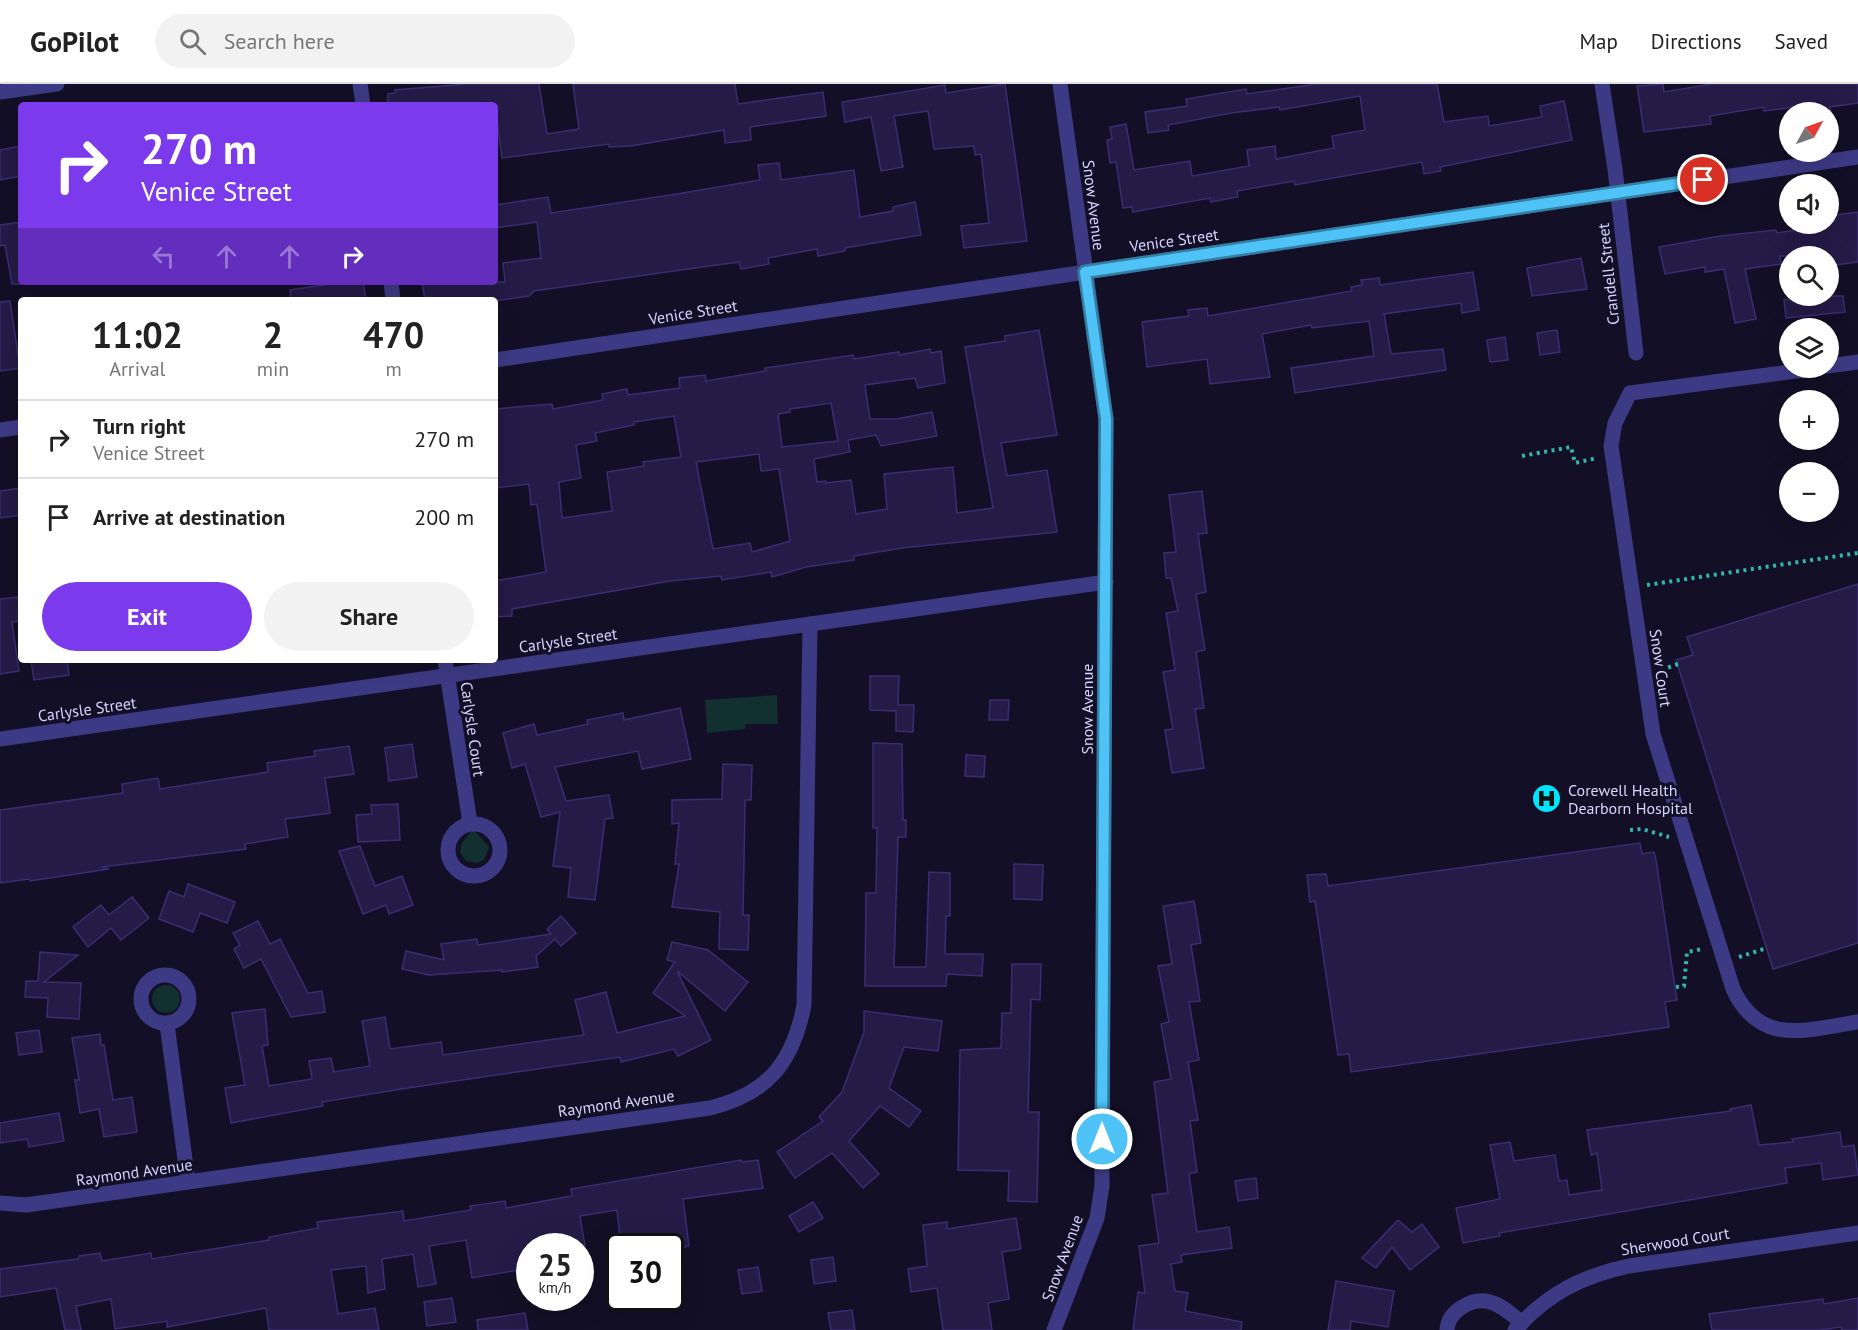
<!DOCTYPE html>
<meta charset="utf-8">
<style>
:root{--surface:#fff;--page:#f2f2f2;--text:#222;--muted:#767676;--line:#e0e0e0;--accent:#7c3aed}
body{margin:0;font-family:"PT Sans",sans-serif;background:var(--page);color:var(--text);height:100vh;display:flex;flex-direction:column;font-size:22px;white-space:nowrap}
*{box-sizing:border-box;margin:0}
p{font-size:20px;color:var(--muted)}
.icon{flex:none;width:33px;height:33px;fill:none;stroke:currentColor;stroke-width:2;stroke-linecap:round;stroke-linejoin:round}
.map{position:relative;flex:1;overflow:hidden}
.details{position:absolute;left:18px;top:213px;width:480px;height:366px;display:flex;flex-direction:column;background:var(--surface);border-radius:6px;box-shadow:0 6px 24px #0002}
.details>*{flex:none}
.guide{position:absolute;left:18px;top:18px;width:480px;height:183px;border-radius:6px;box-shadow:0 6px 24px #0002;background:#7c3aed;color:#fff;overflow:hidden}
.needle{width:39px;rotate:50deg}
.buttons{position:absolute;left:1779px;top:18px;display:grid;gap:12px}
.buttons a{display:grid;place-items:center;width:60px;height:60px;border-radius:50%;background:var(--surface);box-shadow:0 6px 24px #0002;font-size:30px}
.speed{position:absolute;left:516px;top:1149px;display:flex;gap:12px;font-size:30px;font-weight:700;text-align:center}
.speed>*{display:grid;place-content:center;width:78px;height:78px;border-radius:50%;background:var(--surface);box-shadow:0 6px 24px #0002;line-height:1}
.speed small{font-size:15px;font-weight:400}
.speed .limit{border:3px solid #111;border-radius:9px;background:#fff;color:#111}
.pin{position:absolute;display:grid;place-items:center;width:51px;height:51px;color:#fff;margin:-26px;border:3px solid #fff;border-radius:50%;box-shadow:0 2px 6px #0007}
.me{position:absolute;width:66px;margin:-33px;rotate:0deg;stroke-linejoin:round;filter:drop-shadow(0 0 4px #0008)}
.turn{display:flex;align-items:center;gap:21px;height:126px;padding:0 24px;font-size:27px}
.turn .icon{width:78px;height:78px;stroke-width:2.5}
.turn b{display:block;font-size:42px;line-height:51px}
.lanes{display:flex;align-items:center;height:57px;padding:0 24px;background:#0003;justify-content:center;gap:30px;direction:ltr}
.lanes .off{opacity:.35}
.eta{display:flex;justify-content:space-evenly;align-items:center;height:102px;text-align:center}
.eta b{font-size:36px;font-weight:700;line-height:42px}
.button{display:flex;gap:12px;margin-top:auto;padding:12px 24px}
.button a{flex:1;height:69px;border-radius:36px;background:var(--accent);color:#fff;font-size:24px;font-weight:700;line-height:69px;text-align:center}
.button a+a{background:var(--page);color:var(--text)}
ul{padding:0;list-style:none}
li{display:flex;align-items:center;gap:18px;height:78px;padding:0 24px;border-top:2px solid var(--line)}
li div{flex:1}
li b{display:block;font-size:22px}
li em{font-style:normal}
header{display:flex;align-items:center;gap:36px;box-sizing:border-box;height:84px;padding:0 30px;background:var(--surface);border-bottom:2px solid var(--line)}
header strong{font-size:28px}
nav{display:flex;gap:33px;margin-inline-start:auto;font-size:21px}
.search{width:420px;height:54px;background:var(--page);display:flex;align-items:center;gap:15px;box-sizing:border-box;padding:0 21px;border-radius:33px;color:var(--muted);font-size:22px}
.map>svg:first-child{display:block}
.green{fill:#12302f}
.building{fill:#241b47;stroke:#3b2d73;stroke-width:1.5;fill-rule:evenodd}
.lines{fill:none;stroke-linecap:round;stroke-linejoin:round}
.path{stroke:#2fb8b0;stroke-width:4;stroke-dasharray:3 4.5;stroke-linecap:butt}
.street{stroke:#3d3a85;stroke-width:15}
.route-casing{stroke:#337fa1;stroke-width:15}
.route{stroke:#4fc3f7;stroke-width:10}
.labels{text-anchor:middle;stroke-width:6;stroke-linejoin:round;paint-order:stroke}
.street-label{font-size:16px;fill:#d9d4ff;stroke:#130f26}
.poi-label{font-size:16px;fill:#d9d4ff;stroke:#130f26;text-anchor:start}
</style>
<header>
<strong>GoPilot</strong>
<div class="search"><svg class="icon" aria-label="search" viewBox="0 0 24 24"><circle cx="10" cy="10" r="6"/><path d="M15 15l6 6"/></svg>Search here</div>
<nav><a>Map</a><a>Directions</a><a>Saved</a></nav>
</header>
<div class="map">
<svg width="1858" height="1246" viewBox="0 0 1858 1246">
<rect width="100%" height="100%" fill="#130f26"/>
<g class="green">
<path d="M777,611L778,640H746L745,645L707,649L705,616Z"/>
<path d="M473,745L489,763L484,776L476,779L466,777L460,768L462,759Z"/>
<circle cx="166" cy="915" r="14"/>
</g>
<g class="building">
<path d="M466,0H539L547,50L579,45L573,0H735L738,20L823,8L826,32L750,43L751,56L725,59L724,46L631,62L609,63V60L502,74L495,21H388V10L395,9V6Z"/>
<path d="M1005,0L1027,157L964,164L961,142L989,139L981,70L975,71L974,62L934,65L928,27L894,32L903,83L881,87L871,33L845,38L842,18L945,1L946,9Z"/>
<path d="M1316,0H1437L1444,38L1488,32L1489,42L1542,33L1540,22L1564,17L1572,56L1440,83L1441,87L1424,90L1422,78L1295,101L1294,97L1237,107L1238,113L1211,118L1210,114L1133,128L1132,123L1123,124L1116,78L1110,79L1107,56L1112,55L1110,43L1126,40L1134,86L1190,77L1192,92L1249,82L1247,66L1275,62L1276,75L1334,64L1332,52L1365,46L1360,12L1280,26L1279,23L1231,29L1168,41L1169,46L1148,49L1145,28L1187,22L1186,15L1246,5L1247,10Z"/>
<path d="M1663,0L1664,8L1712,0H1858V19L1830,23L1831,28H1812L1811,22H1803L1764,27L1763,23L1710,32L1711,40L1644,48L1637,2Z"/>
<path d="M21,62V92L0,96V66Z"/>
<path d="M779,79L781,96L854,86L860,133L893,127V123L915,118L921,151L845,164V167L818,172L817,165L768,174L769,180L741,185L739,178L688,185L534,207L529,212L495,217L425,216L422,198H505L503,179L541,174L537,138L495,144V121L548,113L551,129L677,110L760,96L758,81Z"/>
<path d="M1858,128V178L1828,182V172H1780L1781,180L1745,185L1756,235L1735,239L1724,185L1705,188V183L1665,190L1659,163L1720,152L1776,146L1777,149L1828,141V132Z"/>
<path d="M21,138V200H12L5,161L0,162V141Z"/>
<path d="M1581,174L1587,205L1532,212L1527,184Z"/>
<path d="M1473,188L1479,226L1462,229L1461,219L1384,230L1391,270L1443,265L1446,286L1295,309L1291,284L1374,272L1369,237L1312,244L1311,241L1262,250L1270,293L1210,300L1207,275L1147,283L1142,238L1189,232L1188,226L1207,224L1208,232L1352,207L1351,203L1362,201L1361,196L1379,194L1380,201Z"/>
<path d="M344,198H363L366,216H291L290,206Z"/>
<path d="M1822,212H1843L1845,228L1786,234L1784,216Z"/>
<path d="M10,217L20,284L0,287V218Z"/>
<path d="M1039,246L1057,351L1001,359L1007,392L1047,386L1057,448L902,464L854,472V476L806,483L772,493L771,488L722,496L721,492L670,497L512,525V532L495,533V497L546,488L537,420L531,421L529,400L495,404V325L552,320L553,325L603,316L602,310L627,305L628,311L680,304L679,294L705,291L706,297L766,287L765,284L853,271L854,275L899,268V271L930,265L931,269L941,267L945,299L918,304L915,294L865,301L870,335H897L932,328L937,352L881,362L876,351L848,356L850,368L814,375L817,398L826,397V399L851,396L856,430L887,425L884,390L953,383L957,429L993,424L965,263L1005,257V252ZM831,319L838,357L782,363L778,330L790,328V325ZM674,332L681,373L643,378L644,382L607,388L612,427L562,434L559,398L581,394L576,361L597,357L595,349L634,341V338ZM759,370L761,387L779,385L790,457L752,468L750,459L713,465L696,378Z"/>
<path d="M1557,246L1560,268L1540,271L1537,249Z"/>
<path d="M1505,253L1508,276L1490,278L1487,256Z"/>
<path d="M21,404V431L0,434V407Z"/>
<path d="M1202,407L1207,449L1198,450L1206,508L1196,510L1205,566L1196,568L1204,624L1195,625L1204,684L1172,689L1165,646L1173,645L1163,588L1175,586L1166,529L1178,527L1171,494H1166L1164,469L1176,468L1169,411Z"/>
<path d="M1858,500V859L1773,885L1676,576L1693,571L1687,553Z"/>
<path d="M18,513L21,537L12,538L19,587L0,590V515Z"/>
<path d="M31,576H67L69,591L34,596Z"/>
<path d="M870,592H899L898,621H914L913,648L896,647V627L870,626Z"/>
<path d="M990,616H1009L1008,636H989Z"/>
<path d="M680,624L691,675L642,685L638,667L555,683L566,717L609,711L613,734L605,735L595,816L568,813L571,784L553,782L560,728L541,733L525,680L512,684L503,649L534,640L537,651L588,640L587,636L623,629L624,636Z"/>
<path d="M873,659L902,660L903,736H906V753H898L894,883H926L929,788L950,789V832H946L945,870H983L982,892L947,890L946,902H865L866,809H876L877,744H873Z"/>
<path d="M412,660L417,693L389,697L385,664Z"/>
<path d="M349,662L354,690L325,694L330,729L285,735L288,753L245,760L246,765L102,783L109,785L30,797L29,795L0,799V726L123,709L122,700L158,694L160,705L268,688L267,679L315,672L314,667Z"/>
<path d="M966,671L985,672L984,693L965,692Z"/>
<path d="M723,680L752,681L751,716H745L744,778L743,831H749L748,866L719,865L720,828L672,823L679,780H675L679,739L672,740V716L722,715Z"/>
<path d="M398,720L400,756L358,758L356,731L372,730L371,721Z"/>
<path d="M1640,759L1642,770L1654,768L1656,776L1677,916L1665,918L1669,943L1351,988L1349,970L1338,971L1315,817L1310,818L1307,791L1326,790L1328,802Z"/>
<path d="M360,762L375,802L402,792L413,821L389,830L386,821L363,830L339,767Z"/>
<path d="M1014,780L1043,781L1042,816L1014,815Z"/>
<path d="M188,800L235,818L227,839L200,829L193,848L159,835L169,807L184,813Z"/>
<path d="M132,813L149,834L121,856L111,844L88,863L73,843L101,821L109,831Z"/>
<path d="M1194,817L1201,859L1191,861L1200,917L1189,918L1199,976L1188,978L1198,1036L1190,1037L1197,1088L1189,1090L1197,1148L1229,1143L1232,1164L1181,1171L1182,1178L1171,1180L1175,1207L1188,1209L1185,1227L1242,1238L1241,1246H1133L1138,1208L1145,1209L1139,1162L1159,1159L1152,1111L1168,1109L1154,998L1171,995L1161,940L1169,938L1158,882L1172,880L1163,822Z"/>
<path d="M561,832L576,849L561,862L555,855L536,872L538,883L502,888V886L429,891L402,885L406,867L444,876L441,860L477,855L478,861L551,850L547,845Z"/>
<path d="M258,837L270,860L280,855L308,909L322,907L325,928L291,933L261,875L244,884L234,865L240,861L233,849Z"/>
<path d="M672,858L708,866L748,898L725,927L677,887L711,956L678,972L674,965L621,978L620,973L401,1005L322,1018L323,1022L231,1039L225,1004L245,1001L232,929L265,925L268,961L262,962L269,1002L312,995L309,977L331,974L334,988L370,982L362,937L385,933L390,965L441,958L443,971L584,951L575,916L606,908L617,949L685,932L653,909L675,878L667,876Z"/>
<path d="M40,868L78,871L44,898L81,899L79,935L47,933L48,914L25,913L26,897H38Z"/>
<path d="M1012,880H1041L1040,916L1031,915L1028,1028H1039L1037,1118L1008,1117L1009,1087L958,1086L960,966L1001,964L1002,929H1011Z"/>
<path d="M864,927L942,937L938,967L904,963L889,1004L921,1027L909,1043L880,1022L849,1057L879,1090L863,1104L832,1069L795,1094L777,1068L823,1037L819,1033L842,1008L864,948Z"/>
<path d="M39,946L42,968L19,971L16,949Z"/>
<path d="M100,950L101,961H104L113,1016L132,1013L137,1048L104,1053L99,1025L80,1029L75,996H79L72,954Z"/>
<path d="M1751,1021L1759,1061L1793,1058L1792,1055L1840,1048L1842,1063L1854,1061L1858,1091L1823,1096L1821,1079L1785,1084L1787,1099L1499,1149L1500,1152L1463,1159L1456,1124L1500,1115L1490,1061L1510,1058L1514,1077L1555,1071L1559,1097L1567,1096L1569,1111L1602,1106L1597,1069L1591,1071L1587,1046L1731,1027L1730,1025Z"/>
<path d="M59,1029L64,1057L29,1063L27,1055L0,1059V1039Z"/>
<path d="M741,1076L742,1078L758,1076L763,1104L683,1115L689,1162L672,1165V1162H621L617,1126L580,1132L585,1162H530V1184L472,1194L466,1156L429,1162L436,1200L418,1203L413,1170L382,1175L385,1205L368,1209L366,1182L331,1186L338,1230L375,1224L379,1246H269L266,1224L167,1243V1237L115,1245L111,1215L76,1222L81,1246H65L56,1204L0,1213V1185L78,1175L79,1172L100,1169L102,1177L151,1169L152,1175L269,1156V1153L318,1144L317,1138L403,1127L404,1137L471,1126L470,1122L505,1117L506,1124L572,1112L571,1105Z"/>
<path d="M1256,1094L1258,1114L1238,1117L1235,1097Z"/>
<path d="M813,1118L823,1134L799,1148L789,1132Z"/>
<path d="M1016,1134L1021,1165L1002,1168L1009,1215L988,1219L992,1246H943L937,1204L911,1208L908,1185L927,1182L923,1141L947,1138V1145Z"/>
<path d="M1398,1136L1412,1148L1422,1140L1439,1163L1410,1186L1392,1163L1376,1184L1362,1174Z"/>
<path d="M833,1173L836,1197L814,1200L811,1176Z"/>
<path d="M758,1183L762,1207L742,1210L738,1186Z"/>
<path d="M1336,1197L1394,1207L1388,1243L1351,1237L1350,1246H1328Z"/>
<path d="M452,1214L456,1238L427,1242L424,1218Z"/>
<path d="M1858,1214V1246H1842L1841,1243L1820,1246H1712L1709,1230L1823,1215L1824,1220Z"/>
<path d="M852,1226L855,1246H831L828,1229Z"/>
<path d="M525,1229L528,1246H478L477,1236Z"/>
</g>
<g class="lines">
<g class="path">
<path d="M1522,372L1571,363L1575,379L1597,374"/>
<path d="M1647,501L1858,469"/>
<path d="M1661,586L1678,580"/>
<path d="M1630,746L1642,745L1669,753"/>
<path d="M1739,873L1767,864"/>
<path d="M1676,903L1684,902L1687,868L1702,865"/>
</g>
<g class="street">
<path d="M360,0L363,21"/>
<path d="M1602,0L1615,85L1636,269"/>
<path d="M0,8L57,0"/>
<path d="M391,198L393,216"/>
<path d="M495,276L1858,73"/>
<path d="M1828,282L1858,278"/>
<path d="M1820,284L1630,309L1615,339L1611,362L1653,650L1733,905C1760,963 1806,946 1858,938"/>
<path d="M0,346L21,343"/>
<path d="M445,576L470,739"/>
<path d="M0,655L1106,498"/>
<circle cx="474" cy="766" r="26"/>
<circle cx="165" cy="915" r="24"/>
<path d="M167,940L188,1098"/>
<path d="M0,1119L26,1121L710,1024C768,1010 793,978 804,921L810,540"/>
<path d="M1054,1246L1097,1134L1102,1102L1106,335L1060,0"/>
<path d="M1447,1246C1448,1227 1472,1213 1490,1218C1502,1221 1512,1231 1522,1239"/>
<path d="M1515,1246C1547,1210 1582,1192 1629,1182L1858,1149"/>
</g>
</g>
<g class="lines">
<defs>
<path id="route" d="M1102,1055L1106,335L1085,188L1703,96"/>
</defs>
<use href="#route" class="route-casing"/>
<use href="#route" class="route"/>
</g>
<defs>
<symbol id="hospital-disc" viewBox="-11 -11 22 22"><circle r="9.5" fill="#00e5ff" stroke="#130f26"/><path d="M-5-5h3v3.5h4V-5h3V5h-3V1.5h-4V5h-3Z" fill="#111"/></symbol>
</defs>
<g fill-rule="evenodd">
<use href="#hospital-disc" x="1530" y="698" width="33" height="33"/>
</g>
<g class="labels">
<g class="street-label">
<text transform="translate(1094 121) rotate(83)" y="6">Snow Avenue</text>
<text transform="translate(1174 156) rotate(-8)" y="6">Venice Street</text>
<text transform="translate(1608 190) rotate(-96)" y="6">Crandell Street</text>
<text transform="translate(693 228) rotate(-9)" y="6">Venice Street</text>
<text transform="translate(568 556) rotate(-8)" y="6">Carlysle Street</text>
<text transform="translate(1661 584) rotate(82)" y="6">Snow Court</text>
<text transform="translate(87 625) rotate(-8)" y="6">Carlysle Street</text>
<text transform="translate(1087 625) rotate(-90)" y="6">Snow Avenue</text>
<text transform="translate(473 645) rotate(82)" y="6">Carlysle Court</text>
<text transform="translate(616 1019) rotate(-8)" y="6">Raymond Avenue</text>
<text transform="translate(134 1088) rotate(-8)" y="6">Raymond Avenue</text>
<text transform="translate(1675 1157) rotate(-9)" y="6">Sherwood Court</text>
<text transform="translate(1062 1174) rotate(-70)" y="6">Snow Avenue</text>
</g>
<g class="poi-label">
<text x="1568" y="712">Corewell Health<tspan x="1568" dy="18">Dearborn Hospital</tspan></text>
</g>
</g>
</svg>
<div class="buttons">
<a><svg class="needle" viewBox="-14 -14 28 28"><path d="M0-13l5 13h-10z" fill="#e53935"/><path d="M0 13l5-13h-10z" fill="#767676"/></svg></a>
<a><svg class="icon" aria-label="sound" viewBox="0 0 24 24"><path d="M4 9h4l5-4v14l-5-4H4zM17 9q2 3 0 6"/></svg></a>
<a><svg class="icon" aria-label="search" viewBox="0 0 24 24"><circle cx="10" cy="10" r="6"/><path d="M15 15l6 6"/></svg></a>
<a><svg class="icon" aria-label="layers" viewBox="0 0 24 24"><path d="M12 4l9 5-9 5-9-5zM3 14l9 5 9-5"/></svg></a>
<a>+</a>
<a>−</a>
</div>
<div class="speed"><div>25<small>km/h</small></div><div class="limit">30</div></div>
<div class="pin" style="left:1703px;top:96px;background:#d93025"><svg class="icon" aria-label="arrive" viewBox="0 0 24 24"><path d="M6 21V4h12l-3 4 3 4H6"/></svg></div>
<svg class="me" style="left:1102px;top:1055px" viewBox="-20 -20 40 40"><circle r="17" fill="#4fc3f7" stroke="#fff" stroke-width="3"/><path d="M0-11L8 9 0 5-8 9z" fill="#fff"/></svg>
<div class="guide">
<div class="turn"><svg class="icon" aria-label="right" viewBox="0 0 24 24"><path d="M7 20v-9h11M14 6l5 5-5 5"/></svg><div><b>270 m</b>Venice Street</div></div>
<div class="lanes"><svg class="icon off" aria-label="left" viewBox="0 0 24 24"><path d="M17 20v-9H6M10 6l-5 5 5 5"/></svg><svg class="icon off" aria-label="ahead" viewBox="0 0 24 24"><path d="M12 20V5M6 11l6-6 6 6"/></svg><svg class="icon off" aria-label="ahead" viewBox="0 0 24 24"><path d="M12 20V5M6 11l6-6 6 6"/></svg><svg class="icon" aria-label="right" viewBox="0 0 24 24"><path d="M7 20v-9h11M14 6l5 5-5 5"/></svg></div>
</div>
<section class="details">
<div class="eta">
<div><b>11:02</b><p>Arrival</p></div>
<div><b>2</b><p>min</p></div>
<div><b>470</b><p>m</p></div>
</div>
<ul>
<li><svg class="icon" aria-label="right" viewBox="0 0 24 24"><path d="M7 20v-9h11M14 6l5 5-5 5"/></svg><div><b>Turn right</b><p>Venice Street</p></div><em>270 m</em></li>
<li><svg class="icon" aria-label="arrive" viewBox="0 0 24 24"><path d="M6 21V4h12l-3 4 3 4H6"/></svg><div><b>Arrive at destination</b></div><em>200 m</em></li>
</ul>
<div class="button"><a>Exit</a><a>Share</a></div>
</section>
</div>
